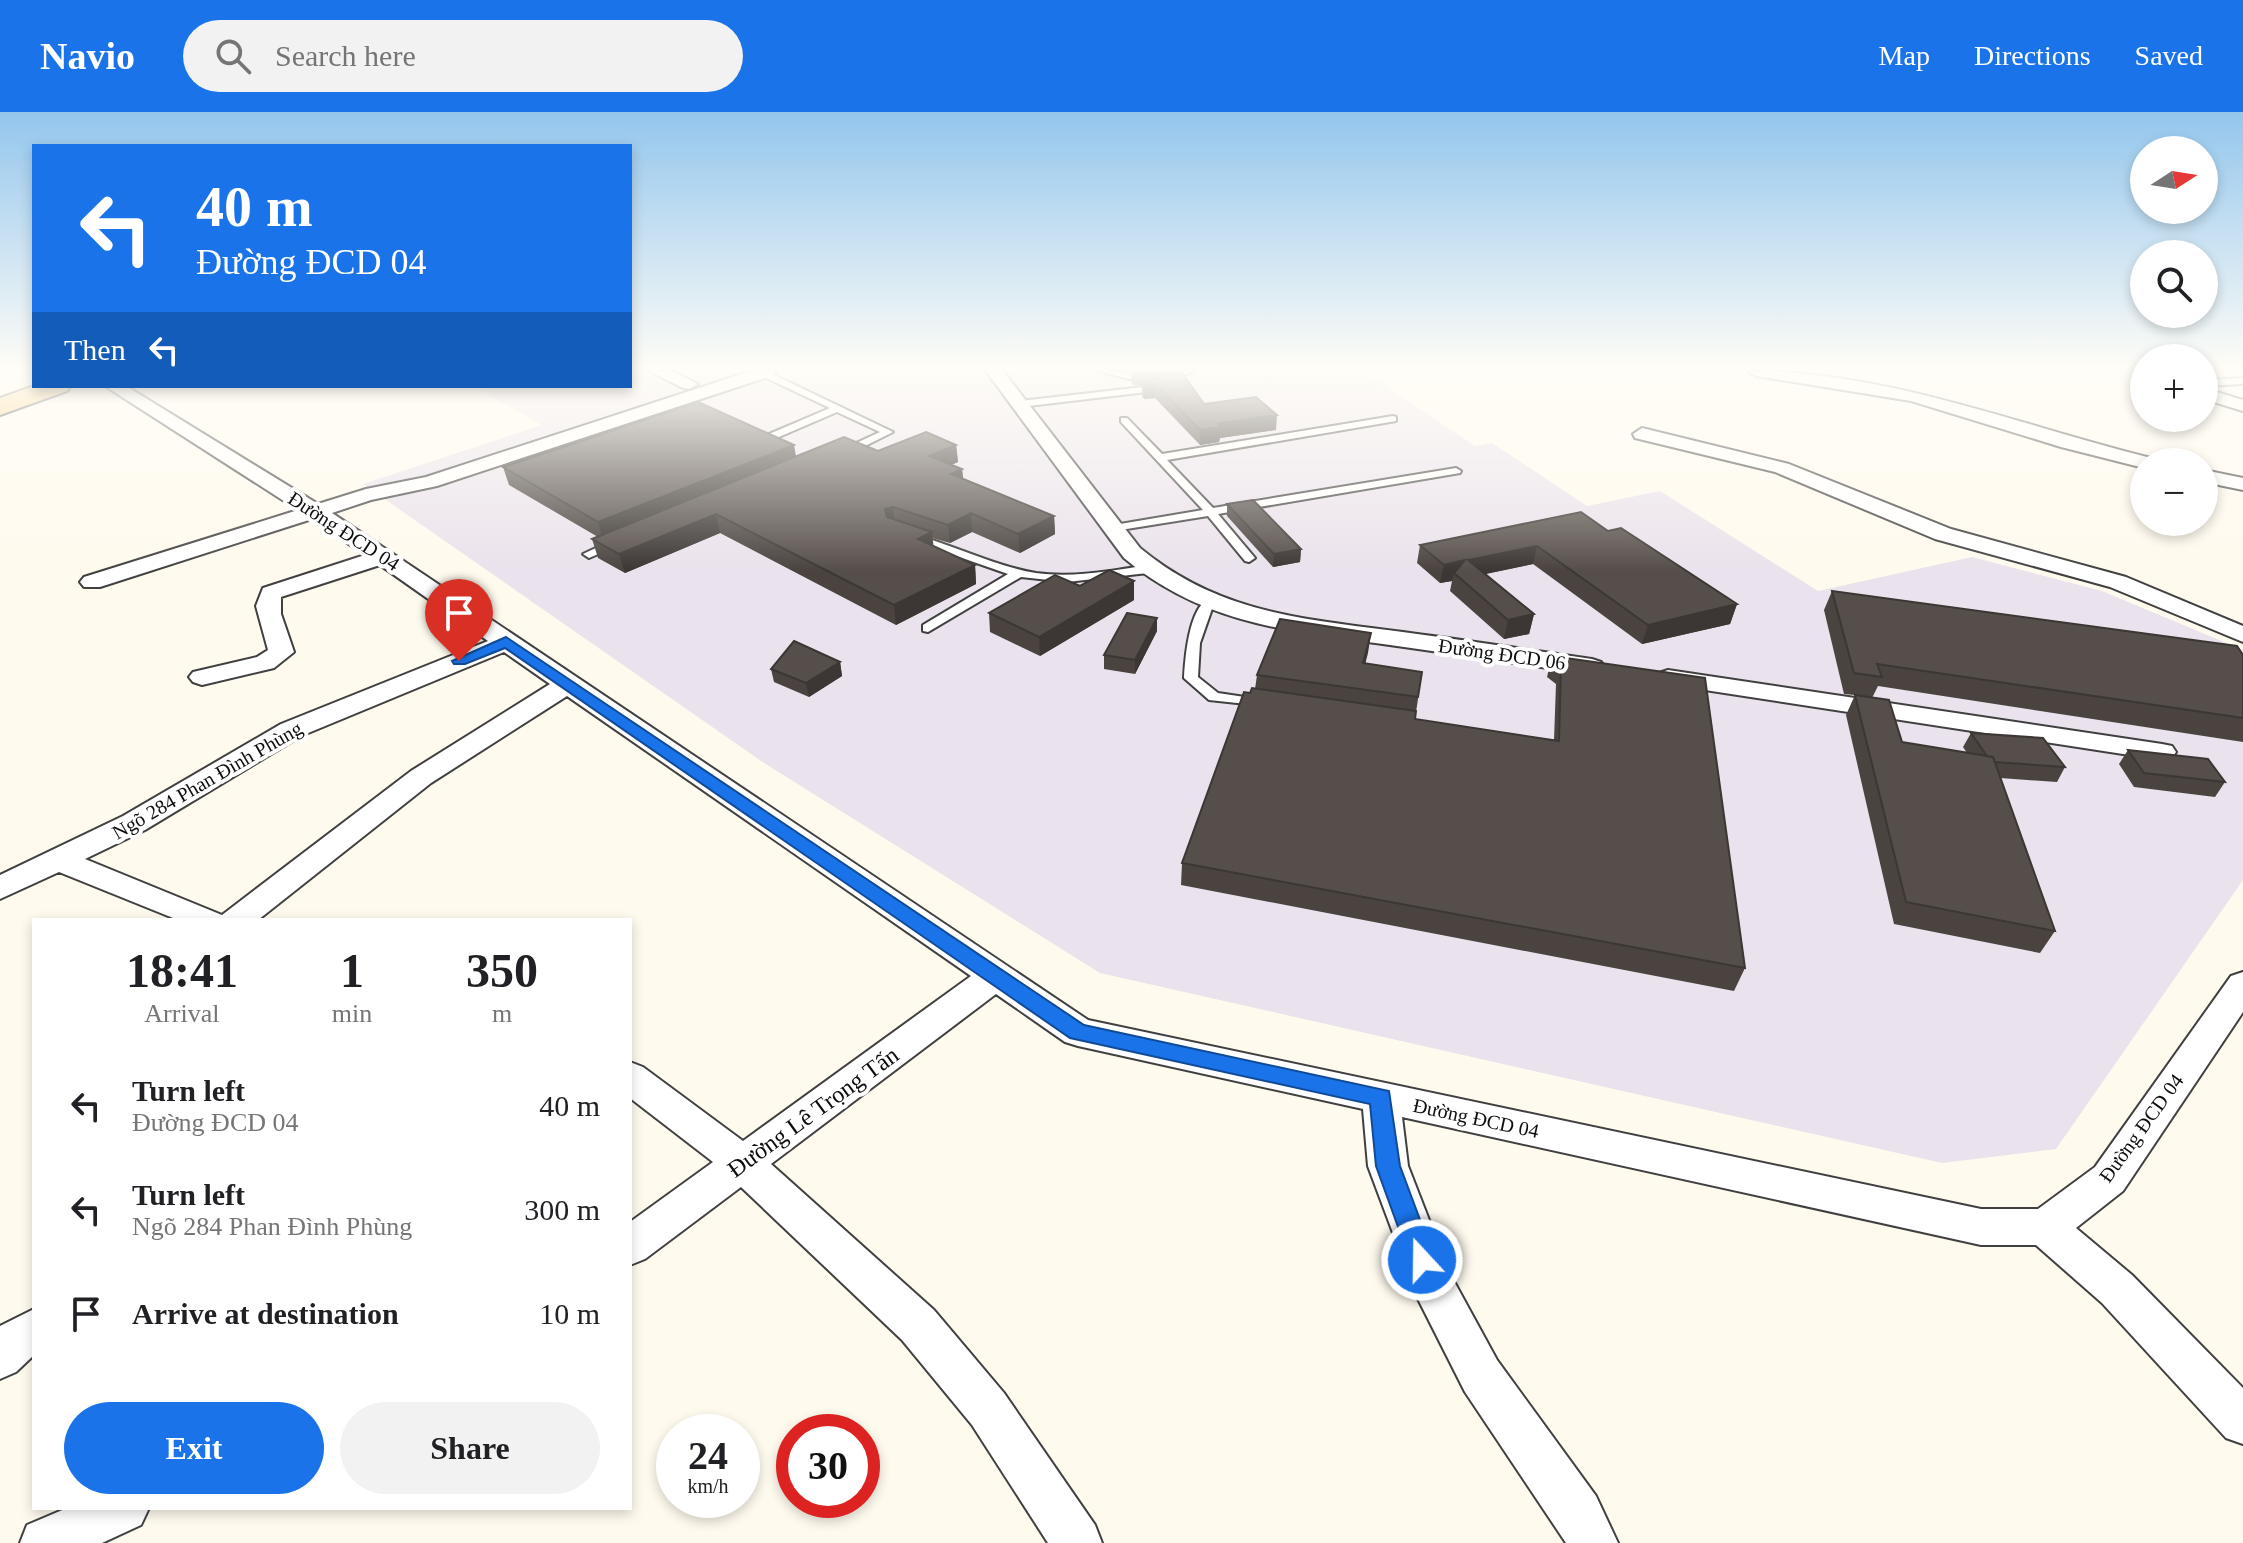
<!DOCTYPE html>
<meta charset="utf-8">
<style>
:root{--surface:#fff;--page:#f2f2f2;--text:#202124;--muted:#757577;--accent:#1a73e8}
body{margin:0;font-family:Georgia,serif;background:var(--page);color:var(--text);height:100vh;display:flex;flex-direction:column;font-size:30px;white-space:nowrap}
*{box-sizing:border-box;margin:0}
p{font-size:26px;color:var(--muted)}
.icon{flex:none;width:44px;height:44px;fill:none;stroke:currentColor;stroke-width:2;stroke-linecap:round;stroke-linejoin:round}
.map{position:relative;flex:1;overflow:hidden}
.panel{position:absolute;left:32px;top:806px;width:600px;height:592px;display:flex;flex-direction:column;background:var(--surface);border-radius:0px;box-shadow:0 4px 12px #0003}
.panel>*{flex:none}
.top-card{position:absolute;left:32px;top:32px;width:600px;height:244px;border-radius:0px;box-shadow:0 4px 12px #0003;background:#1a73e8;color:#fff;overflow:hidden}
.needle{width:52px;rotate:78deg}
.buttons{position:absolute;left:2130px;top:24px;display:grid;gap:16px}
.buttons a{display:grid;place-items:center;width:88px;height:88px;border-radius:50%;background:var(--surface);box-shadow:0 4px 12px #0003;font-size:40px}
.speed{position:absolute;left:656px;top:1302px;display:flex;gap:16px;font-size:40px;font-weight:700;text-align:center}
.speed>*{display:grid;place-content:center;width:104px;height:104px;border-radius:50%;background:var(--surface);box-shadow:0 4px 12px #0003;line-height:1}
.speed small{font-size:20px;font-weight:400}
.speed .limit{border:12px solid #d22;background:#fff;color:#111}
.pin{position:absolute;display:grid;place-items:center;width:68px;height:68px;color:#fff;margin:-82px -34px;border-radius:50% 50% 50% 0;rotate:-45deg;box-shadow:0 0 8px #0007}
.pin .icon{rotate:45deg}
.me{position:absolute;width:88px;margin:-44px;rotate:339deg;stroke-linejoin:round;filter:drop-shadow(0 0 6px #0008)}
.turn{display:flex;align-items:center;gap:28px;height:168px;padding:0 32px;font-size:36px}
.turn .icon{width:104px;height:104px;stroke-width:2.5}
.turn b{display:block;font-size:56px;line-height:68px}
.then{display:flex;align-items:center;height:76px;padding:0 32px;background:#0003;gap:16px;font-size:30px}
.eta{display:flex;justify-content:space-evenly;align-items:center;height:136px;text-align:center}
.eta b{font-size:48px;font-weight:700;line-height:56px}
.cta{display:flex;gap:16px;margin-top:auto;padding:16px 32px}
.cta a{flex:1;height:92px;border-radius:48px;background:var(--accent);color:#fff;font-size:32px;font-weight:700;line-height:92px;text-align:center}
.cta a+a{background:var(--page);color:var(--text)}
ul{padding:0;list-style:none}
li{display:flex;align-items:center;gap:24px;height:104px;padding:0 32px}
li div{flex:1}
li b{display:block;font-size:30px}
li em{font-style:normal}
header{display:flex;align-items:center;gap:48px;box-sizing:border-box;height:112px;padding:0 40px;background:var(--accent);color:#fff}
header strong{font-size:38px}
nav{display:flex;gap:44px;margin-inline-start:auto;font-size:28px}
.search{width:560px;height:72px;background:var(--page);display:flex;align-items:center;gap:20px;box-sizing:border-box;padding:0 28px;border-radius:44px;color:var(--muted);font-size:30px}
.map>svg:first-child{display:block}
.industrial{fill:#eae2ec}
.lines{fill:none;stroke-linecap:round;stroke-linejoin:round}
.service-casing{stroke:#404040;stroke-width:4}
.minor-casing{stroke:#404040;stroke-width:4}
.primary-casing{stroke:#1e1e1e;stroke-width:4}
.service{fill:#fff;fill-rule:evenodd}
.minor{fill:#fff;fill-rule:evenodd}
.primary{fill:#f6ca67;fill-rule:evenodd}
.wall{fill:#4a4340}
.shaded-wall{fill:#3c3734}
.building{fill:#564e4a;stroke:#3c3734;stroke-width:2}
.route{fill:#1a73e8;stroke:#114b97;stroke-width:2}
.labels{text-anchor:middle;stroke-width:8;stroke-linejoin:round;paint-order:stroke}
.street-label{font-size:20px;fill:#0d0d0d;stroke:#fff}
.near-street-label{font-size:24px;fill:#0d0d0d;stroke:#fff}
</style>
<header>
<strong>Navio</strong>
<div class="search"><svg class="icon" aria-label="search" viewBox="0 0 24 24"><circle cx="10" cy="10" r="6"/><path d="M15 15l6 6"/></svg>Search here</div>
<nav><a>Map</a><a>Directions</a><a>Saved</a></nav>
</header>
<div class="map">
<svg width="2243" height="1431" viewBox="0 0 2243 1431">
<rect width="100%" height="100%" fill="#fffaee"/>
<path class="industrial" d="M630,259H1364L1475,334L1492,331L1587,394L1660,379L1818,479L1972,445L2102,479L2243,538V768L2056,1037L1942,1051L1100,861L764,651L363,372L542,313L473,274H630Z"/>
<g class="lines">
<defs>
<g id="service">
<path d="M760,259H766L893,320L849,342H841V338L880,320L837,300L765,331H757V327L830,296L760,263Z"/>
<path d="M1098,259L1130,261L1193,259L1188,262L1130,267Z"/>
<path d="M2243,266V272L2204,274V268Z"/>
<path d="M1152,274L1155,275V279L1020,295L1015,292L1020,289Z"/>
<path d="M1393,304L1396,305V309L1167,348L1213,396L1456,356L1461,359L1460,361L1218,402L1255,446L1249,450L1245,449L1208,404L1114,419L1108,416L1114,413L1203,398L1121,310V306H1127L1162,342Z"/>
<path d="M912,422C954,433 994,454 1036,461C1073,466 1111,459 1148,453L1154,457L1148,461L1067,470L1021,465L928,520L923,519V513L1008,462L908,427V423Z"/>
<path d="M615,427L621,431L619,433L589,446L583,442Z"/>
<path d="M1208,487L1214,491L1200,531L1198,565L1218,581L1265,588L1267,591L1265,594L1209,588L1184,566C1185,546 1189,497 1208,487Z"/>
</g>
<g id="minor">
<path d="M649,259H672L698,272L689,277L683,276Z"/>
<path d="M751,259H776L774,263L437,374L371,388L332,401L1088,908L1981,1097H2038L2095,1055L2231,864L2243,860V900L2123,1079L2076,1116L2132,1163L2243,1276V1332L2226,1326L2102,1191L2036,1133H1981L1402,1005L1408,1054L1450,1162L1497,1248L1596,1384L1618,1431H1566L1465,1280L1417,1185L1368,1054L1363,997L1078,934L1065,930L996,882L771,1052L934,1198L1004,1281L1095,1413L1102,1431H1048L972,1313L902,1228L741,1075L645,1147L630,1153V1110L713,1050L630,986V950L643,955L743,1029L971,864L567,584L431,671L258,808H178L59,760L0,787V763L123,704L281,612L488,529L380,453L281,485V502L294,540L274,556L202,573L193,570L189,565L193,560L257,545L268,538L256,494L263,476L365,443L312,407L100,475H84L80,470L84,465L298,398L105,274H126L318,392L366,377L426,365ZM504,540L550,572L411,659L222,803L85,747L145,718L301,624Z"/>
<path d="M986,259H1003L1140,436C1222,504 1309,507 1410,521C1471,529 1531,538 1592,547L1601,550L1605,555L1601,560L1592,563C1530,553 1467,544 1404,535C1301,520 1207,516 1124,446Z"/>
<path d="M1748,259C1887,259 2018,313 2151,346L2154,350H2144V356L2061,335L1911,289L1756,264Z"/>
<path d="M2133,259H2144V265Z"/>
<path d="M2204,276L2243,288V299L2204,287Z"/>
<path d="M1642,316L1789,352L1951,417L2126,465L2243,514V530L2110,475L1935,427L1775,360L1635,326L1633,322Z"/>
<path d="M2204,358L2243,366V378L2204,370Z"/>
<path d="M1668,558L2162,632L2172,634L2176,640L2172,646L2162,648L1659,571L1655,566L1659,561Z"/>
<path d="M34,1197V1243L16,1260L0,1267V1214Z"/>
<path d="M67,1396H149L141,1413L102,1431H20L27,1413Z"/>
</g>
<path id="primary" d="M34,274H71L67,279L0,303V286Z"/>
</defs>
<use href="#service" class="service-casing"/>
<use href="#minor" class="minor-casing"/>
<use href="#primary" class="primary-casing"/>
<use href="#service" class="service"/>
<use href="#minor" class="minor"/>
<use href="#primary" class="primary"/>
</g>
<g class="wall">
<path d="M1131,259H1181L1204,292L1276,318L1220,326L1219,330L1200,333L1155,286L1144,287L1142,284V273H1134L1131,270Z"/>
<path d="M956,333L958,350L951,353L962,357L963,367L1054,404L1055,422L1020,441L972,420L950,431L932,426L933,434L975,453L976,472L896,513L720,421L625,461L598,446L592,427L598,425L509,373L503,355L796,345Z"/>
<path d="M1227,392L1301,437L1300,450L1273,455L1227,404Z"/>
<path d="M1608,419L1737,492L1730,512L1642,532L1533,452L1486,462L1534,502L1529,522L1504,527L1450,479L1452,469L1440,471L1417,451L1420,433Z"/>
<path d="M1832,479L2243,543V630L1878,574L1872,586L1902,630L1967,641L1963,635L1971,621L2065,655L2057,670L2000,666L2055,819L2040,841L1894,812L1846,603L1855,583L1844,582L1824,498Z"/>
<path d="M1134,488L1040,544L990,520L989,501Z"/>
<path d="M1157,506V519L1135,562L1104,557V543Z"/>
<path d="M1371,521L1365,552L1422,560L1415,607L1554,628L1556,572L1547,565L1552,544L1705,566L1745,856L1734,879L1181,773L1182,751L1250,581L1255,577L1257,563Z"/>
<path d="M840,550L842,564L809,585L774,570L771,557Z"/>
<path d="M2128,638L2225,670L2215,685L2134,675L2119,652Z"/>
</g>
<g class="shaded-wall">
<path d="M1155,272V286L1144,287V273Z"/>
<path d="M1277,303L1276,318L1220,326L1219,330L1200,333V318L1218,311Z"/>
<path d="M794,333L797,350L603,428L598,410Z"/>
<path d="M956,333L958,350L931,362L929,344Z"/>
<path d="M962,357L964,375L951,362Z"/>
<path d="M893,395L895,413L888,415L885,397Z"/>
<path d="M971,401L972,420L950,431L948,413Z"/>
<path d="M716,402L720,421L625,461L619,442Z"/>
<path d="M1054,404L1055,422L1020,441L1018,422Z"/>
<path d="M932,420L934,439L918,427Z"/>
<path d="M1537,434L1533,452L1465,466L1468,448Z"/>
<path d="M1301,437L1300,450L1273,455L1274,442Z"/>
<path d="M1465,448L1454,461L1452,469L1440,471L1444,453Z"/>
<path d="M975,453L976,472L896,513L894,493Z"/>
<path d="M1134,469V488L1040,544L1039,525Z"/>
<path d="M1737,492L1730,512L1642,532L1648,513Z"/>
<path d="M1534,502L1529,522L1504,527L1508,508Z"/>
<path d="M1157,506V519L1135,562V548Z"/>
<path d="M1371,521L1368,541L1360,572L1363,551Z"/>
<path d="M840,550L842,564L809,585L806,571Z"/>
</g>
<g class="building">
<path d="M1134,259H1181L1204,292L1256,285L1277,303L1218,311L1220,315L1200,318L1155,272L1144,273L1142,269L1158,267V259Z"/>
<path d="M698,290L794,333L598,410L503,355Z"/>
<path d="M926,320L956,333L929,344L962,357L951,362L1054,404L1018,422L971,401L948,413L893,395L885,397L887,405L932,420L918,427L975,453L894,493L716,402L619,442L592,427L844,325L878,339Z"/>
<path d="M1253,388L1301,437L1274,442L1227,392Z"/>
<path d="M1581,400L1608,419L1621,416L1737,492L1648,513L1537,434L1468,448L1534,502L1508,508L1454,461L1465,448L1444,453L1420,433Z"/>
<path d="M1109,458L1134,469L1039,525L989,501L1055,463L1080,474Z"/>
<path d="M1832,479L2237,534L2243,543V606L1877,552L1882,565L1854,561Z"/>
<path d="M1127,501L1157,506L1135,548L1104,543Z"/>
<path d="M1280,507L1371,521L1363,551L1422,560L1418,585L1257,563Z"/>
<path d="M794,529L840,550L806,571L771,557Z"/>
<path d="M1552,544L1705,566L1745,856L1182,751L1244,580L1250,581L1252,576L1416,599L1415,607L1559,629L1561,552Z"/>
<path d="M1855,583L1889,588L1902,630L1993,645L2055,819L1906,790Z"/>
<path d="M1971,621L2043,626L2065,655L1995,650L1993,645L1987,644Z"/>
<path d="M2128,638L2208,647L2225,670L2144,661Z"/>
</g>
<linearGradient id="sky" x2="0" y2="1"><stop stop-color="#93c6ed"/><stop offset="0.56" stop-color="#fffdf7"/><stop offset="1" stop-color="#fffdf7" stop-opacity="0"/></linearGradient>
<rect width="2243" height="459" fill="url(#sky)"/>
<path class="route" d="M506,525L1084,913L1389,979L1400,1054L1435,1148L1431,1156L1422,1159L1413,1156L1410,1148L1376,1054L1370,992L1070,926L505,536L465,552H454L452,549Z"/>
<g class="labels">
<g class="street-label">
<text transform="translate(344 419) rotate(33)" y="7">Đường ĐCD 04</text>
<text transform="translate(1502 542) rotate(8)" y="7">Đường ĐCD 06</text>
<text transform="translate(207 668) rotate(-30)" y="7">Ngõ 284 Phan Đình Phùng</text>
<text transform="translate(1476 1006) rotate(12)" y="7">Đường ĐCD 04</text>
<text transform="translate(2141 1016) rotate(-54)" y="7">Đường ĐCD 04</text>
</g>
<g class="near-street-label">
<text transform="translate(813 1000) rotate(-36)" y="8">Đường Lê Trọng Tấn</text>
</g>
</g>
</svg>
<div class="buttons">
<a><svg class="needle" viewBox="-14 -14 28 28"><path d="M0-13l5 13h-10z" fill="#e53935"/><path d="M0 13l5-13h-10z" fill="#757577"/></svg></a>
<a><svg class="icon" aria-label="search" viewBox="0 0 24 24"><circle cx="10" cy="10" r="6"/><path d="M15 15l6 6"/></svg></a>
<a>+</a>
<a>−</a>
</div>
<div class="speed"><div>24<small>km/h</small></div><div class="limit">30</div></div>
<div class="pin" style="left:459px;top:549px;background:#d93025"><svg class="icon" aria-label="arrive" viewBox="0 0 24 24"><path d="M6 21V4h12l-3 4 3 4H6"/></svg></div>
<svg class="me" style="left:1422px;top:1148px" viewBox="-20 -20 40 40"><circle r="17" fill="#1a73e8" stroke="#fff" stroke-width="3"/><path d="M0-11L8 9 0 5-8 9z" fill="#fff"/></svg>
<div class="top-card">
<div class="turn"><svg class="icon" aria-label="left" viewBox="0 0 24 24"><path d="M17 20v-9H6M10 6l-5 5 5 5"/></svg><div><b>40 m</b>Đường ĐCD 04</div></div>
<div class="then">Then<svg class="icon" aria-label="left" viewBox="0 0 24 24"><path d="M17 20v-9H6M10 6l-5 5 5 5"/></svg></div>
</div>
<section class="panel">
<div class="eta">
<div><b>18:41</b><p>Arrival</p></div>
<div><b>1</b><p>min</p></div>
<div><b>350</b><p>m</p></div>
</div>
<ul>
<li><svg class="icon" aria-label="left" viewBox="0 0 24 24"><path d="M17 20v-9H6M10 6l-5 5 5 5"/></svg><div><b>Turn left</b><p>Đường ĐCD 04</p></div><em>40 m</em></li>
<li><svg class="icon" aria-label="left" viewBox="0 0 24 24"><path d="M17 20v-9H6M10 6l-5 5 5 5"/></svg><div><b>Turn left</b><p>Ngõ 284 Phan Đình Phùng</p></div><em>300 m</em></li>
<li><svg class="icon" aria-label="arrive" viewBox="0 0 24 24"><path d="M6 21V4h12l-3 4 3 4H6"/></svg><div><b>Arrive at destination</b></div><em>10 m</em></li>
</ul>
<div class="cta"><a>Exit</a><a>Share</a></div>
</section>
</div>
